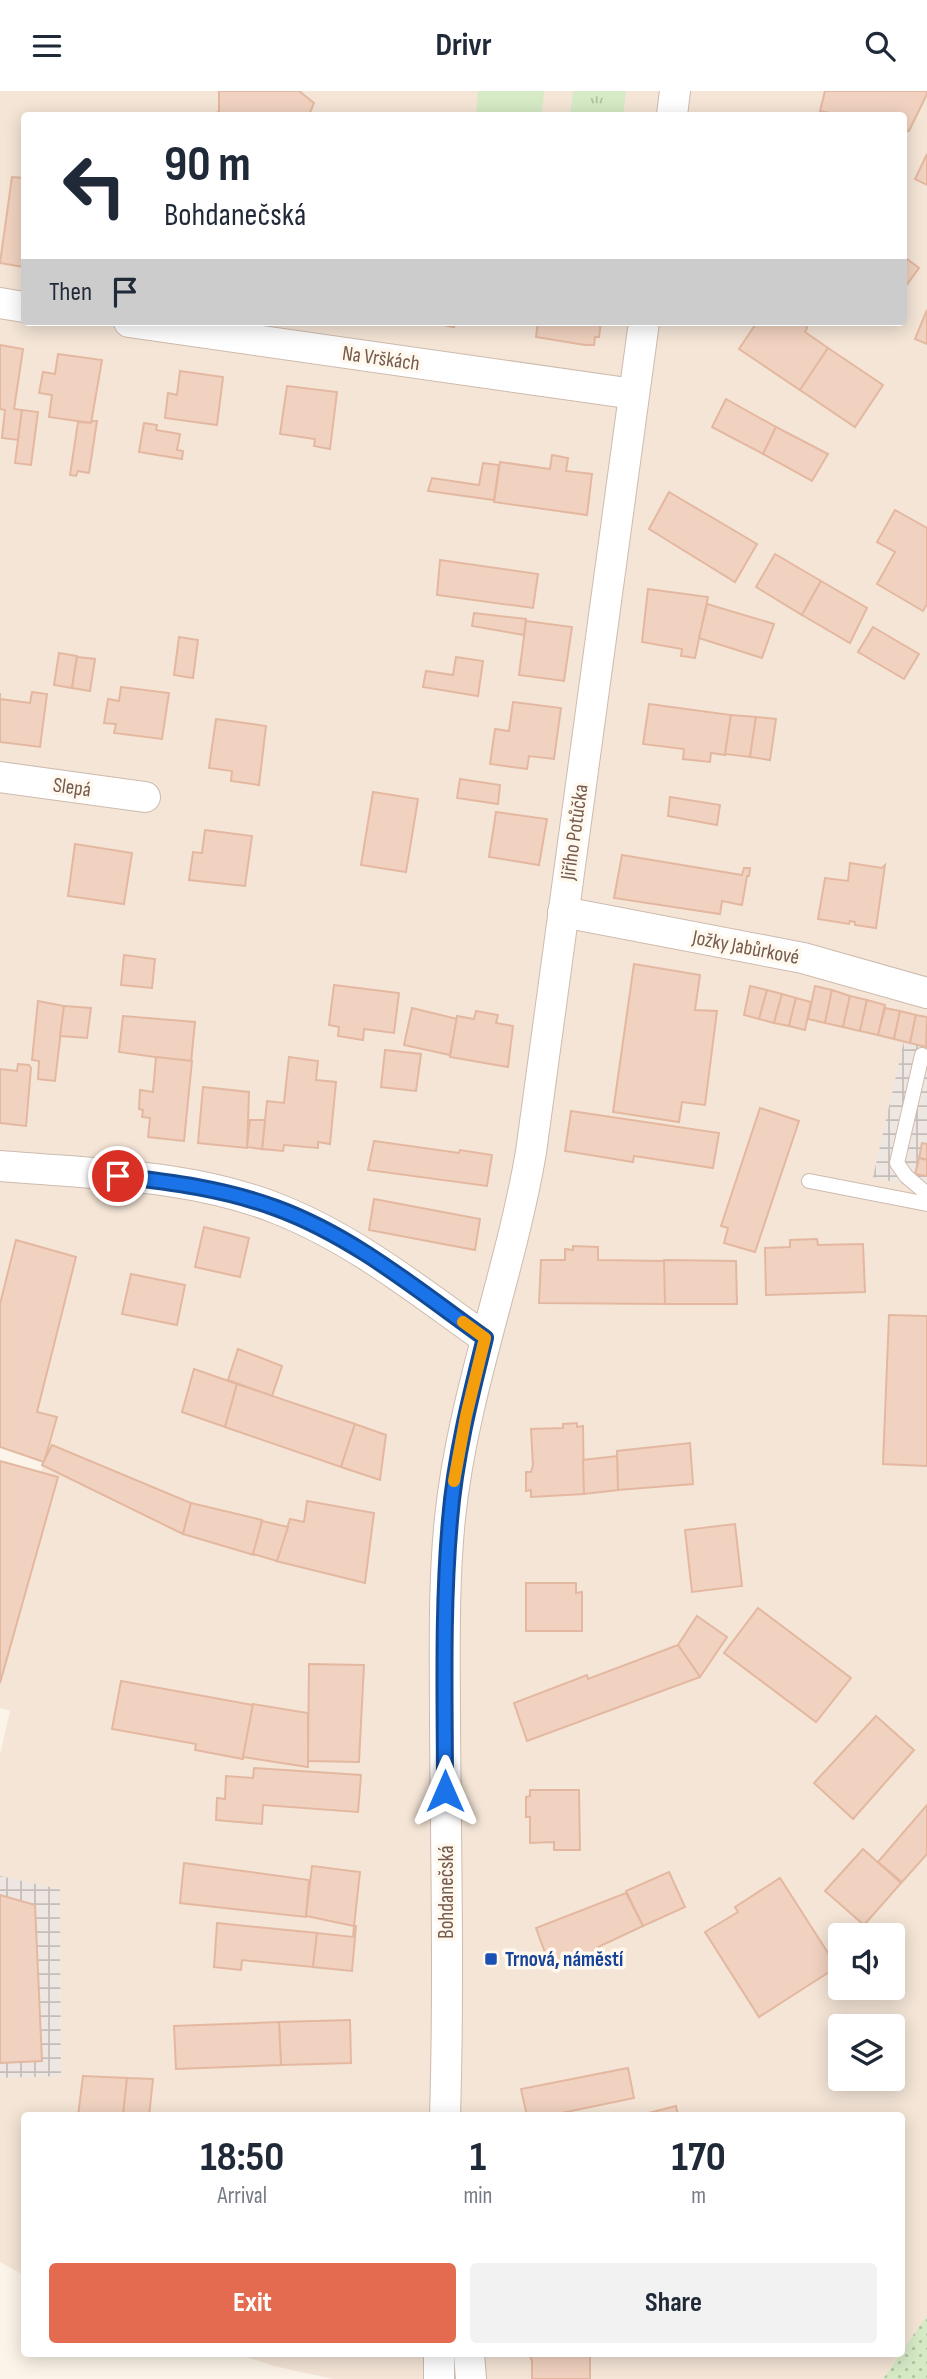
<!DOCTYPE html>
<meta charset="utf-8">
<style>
:root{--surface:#fff;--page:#f2f2f3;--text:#1f2937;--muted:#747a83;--accent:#e46b4f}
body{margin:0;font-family:"Sofia Sans Condensed",sans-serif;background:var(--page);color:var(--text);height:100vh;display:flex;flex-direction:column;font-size:26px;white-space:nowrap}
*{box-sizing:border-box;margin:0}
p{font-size:23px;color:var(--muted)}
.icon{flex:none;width:38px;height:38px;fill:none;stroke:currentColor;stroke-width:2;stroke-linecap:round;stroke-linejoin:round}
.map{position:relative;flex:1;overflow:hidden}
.side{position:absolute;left:21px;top:2021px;width:884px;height:245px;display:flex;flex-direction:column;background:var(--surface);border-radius:7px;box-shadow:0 4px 18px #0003}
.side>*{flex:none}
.guide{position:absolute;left:21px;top:21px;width:886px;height:214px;border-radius:7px;box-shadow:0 4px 18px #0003;background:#fff;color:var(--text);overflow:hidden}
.fabs{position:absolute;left:828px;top:1832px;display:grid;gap:14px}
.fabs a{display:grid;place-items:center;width:77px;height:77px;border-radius:7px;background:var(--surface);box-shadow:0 4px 18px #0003;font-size:35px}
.pin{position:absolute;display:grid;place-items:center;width:60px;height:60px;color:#fff;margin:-30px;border:4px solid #fff;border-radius:50%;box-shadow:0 2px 7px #0007}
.me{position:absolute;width:77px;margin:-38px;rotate:0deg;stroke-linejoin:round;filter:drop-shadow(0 0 5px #0008)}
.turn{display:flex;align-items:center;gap:24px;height:147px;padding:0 28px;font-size:32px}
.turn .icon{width:91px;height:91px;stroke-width:2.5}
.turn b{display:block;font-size:49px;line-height:60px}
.then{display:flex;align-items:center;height:66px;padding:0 28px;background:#0003;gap:14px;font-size:26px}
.eta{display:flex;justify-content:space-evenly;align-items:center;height:119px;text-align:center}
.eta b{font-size:42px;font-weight:700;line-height:49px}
.primary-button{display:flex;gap:14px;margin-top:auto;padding:14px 28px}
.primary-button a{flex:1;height:80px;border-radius:7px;background:var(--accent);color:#fff;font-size:28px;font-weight:700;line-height:80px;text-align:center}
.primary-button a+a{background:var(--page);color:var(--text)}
header{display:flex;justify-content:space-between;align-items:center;height:91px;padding:0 28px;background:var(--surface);font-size:32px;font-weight:700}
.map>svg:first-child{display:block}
.residential{fill:#f4e5d6;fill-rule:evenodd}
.industrial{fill:url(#industrial-grid)}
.grass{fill:url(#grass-dots)}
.park{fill:url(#park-tufts)}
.pitch{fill:#d6eac6}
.building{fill:#f1d2c0;stroke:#e4b8a0;stroke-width:2}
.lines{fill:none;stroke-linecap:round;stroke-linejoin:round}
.lane-casing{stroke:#cebbae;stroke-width:16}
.street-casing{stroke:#cebbae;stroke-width:32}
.lane{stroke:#fff;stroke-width:14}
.street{stroke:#fff;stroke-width:30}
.route-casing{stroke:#114b97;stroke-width:18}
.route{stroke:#1a73e8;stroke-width:12}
.slow{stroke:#f59e0b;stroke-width:12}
.transit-dot{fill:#1a4fb4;stroke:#fff8ee;stroke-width:2.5}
.labels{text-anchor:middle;stroke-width:7;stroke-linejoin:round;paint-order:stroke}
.street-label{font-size:21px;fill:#765a4c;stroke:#fff8ee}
.transit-label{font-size:21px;font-weight:bold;fill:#164399;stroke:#fff8ee;text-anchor:start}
</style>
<header><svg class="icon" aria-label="menu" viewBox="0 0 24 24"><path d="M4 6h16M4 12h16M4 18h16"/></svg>Drivr<svg class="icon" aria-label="search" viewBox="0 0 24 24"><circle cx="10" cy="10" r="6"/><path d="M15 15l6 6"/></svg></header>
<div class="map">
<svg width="927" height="2288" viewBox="0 0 927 2288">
<defs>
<pattern id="industrial-grid" width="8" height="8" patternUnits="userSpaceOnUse" patternTransform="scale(1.75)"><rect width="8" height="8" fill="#ede6e1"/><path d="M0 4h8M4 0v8" fill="none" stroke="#c5bdb9"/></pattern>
<pattern id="grass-dots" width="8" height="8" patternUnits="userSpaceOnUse" patternTransform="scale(1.75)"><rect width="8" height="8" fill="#d6eac6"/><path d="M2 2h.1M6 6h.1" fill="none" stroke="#b2c1a3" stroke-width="1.8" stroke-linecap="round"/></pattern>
<pattern id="park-tufts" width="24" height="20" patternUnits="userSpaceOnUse" patternTransform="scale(1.75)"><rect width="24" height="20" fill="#d6eac6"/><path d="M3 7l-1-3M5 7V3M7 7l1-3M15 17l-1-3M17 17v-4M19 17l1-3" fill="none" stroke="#b2c1a3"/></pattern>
</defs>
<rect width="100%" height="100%" fill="#fcf4e8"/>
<g class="residential">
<path d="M0,0H927V2226L901,2262V2025H24V2184L0,2171V1987L61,1984L60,1798L0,1785V1664L10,1620L0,1617V1592L43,1372L0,1356ZM24,24H903V231H24ZM840,1844H892V1897H840ZM840,1936H892V1988H840Z"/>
<path d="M237,2263H900L883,2288H333L274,2275Z"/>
</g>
<g class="industrial">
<path d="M750,895L811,911L815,895L885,914V917L927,927V1099L873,1086L904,950L808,928L805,939L744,924Z"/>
<path d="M0,1785L60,1798L61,1985L0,1987Z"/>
</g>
<path class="grass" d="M927,2226V2288H883L921,2233Z"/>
<path class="park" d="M573,0H626L623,24H570Z"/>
<path class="pitch" d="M478,0H544L542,24H476Z"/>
<g class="building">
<path d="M219,0H299L314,12L309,24H215L219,20Z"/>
<path d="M825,0H927V3L909,40L903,39V24H840L820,20Z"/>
<path d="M927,63V94L915,88Z"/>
<path d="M12,86L24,87V176L0,172Z"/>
<path d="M903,165L919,177L903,199Z"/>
<path d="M927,219V253L915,248Z"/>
<path d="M427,231H455L454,236Z"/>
<path d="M538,231H601L599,246H595L594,254H585L536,246Z"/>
<path d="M757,231H806L807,237L805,241L828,257L800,299L739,258Z"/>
<path d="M0,254L23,258L14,318L22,319L18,349L2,347L5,319L0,318Z"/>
<path d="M828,257L883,294L855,336L800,299Z"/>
<path d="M58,263L102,269L91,332L49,326L52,304L39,302L43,281L55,283Z"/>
<path d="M180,280L223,286L217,334L165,327L168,302L177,304Z"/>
<path d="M287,295L337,301L330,358L314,355L315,348L280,343Z"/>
<path d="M726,308L776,336L763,363L712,336Z"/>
<path d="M22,319L38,321L31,374L15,372Z"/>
<path d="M92,330H97L89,382L78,380L76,385L70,384L78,331L91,332Z"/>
<path d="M144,332L157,334L156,339L180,343L177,359L183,360L182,368L139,361Z"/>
<path d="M776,336L828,363L812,390L763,363Z"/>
<path d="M552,364L568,367L566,380L592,383L587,424L494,411L500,371L550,378Z"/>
<path d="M483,372L499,374L494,409L428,400L432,387L479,394Z"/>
<path d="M669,401L757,453L735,491L649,438Z"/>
<path d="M895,419L927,437V513L923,520L877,493L895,461L877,451Z"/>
<path d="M775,463L821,490L802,524L756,496Z"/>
<path d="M440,469L538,483L533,517L437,504Z"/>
<path d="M821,490L867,517L850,552L802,524Z"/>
<path d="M648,498L708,506L695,567L681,565L682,558L642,551Z"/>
<path d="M707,513L774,533L762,567L699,547Z"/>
<path d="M474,522L526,528L524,544L472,535Z"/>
<path d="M526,530L572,536L564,590L519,584Z"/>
<path d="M873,536L919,563L904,588L858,561Z"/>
<path d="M179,546L198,549L193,587L174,584Z"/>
<path d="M59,562L77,565L72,597L54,594Z"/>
<path d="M77,566L95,568L90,600L72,597Z"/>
<path d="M456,566L483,570L478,605L423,596L426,580L453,584Z"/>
<path d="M121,596L169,602L162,648L114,642L116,633L104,632L108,608L119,610Z"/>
<path d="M32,601L47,603L40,656L0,651V602V608L30,612Z"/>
<path d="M513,611L561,617L554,668L529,665L527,678L490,673L495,638L509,640Z"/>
<path d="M649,613L731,624L725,664L711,662L710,671L683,668L684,658L643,653Z"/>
<path d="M731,624L756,626L750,666L725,663Z"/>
<path d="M756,626L776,628L770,669L750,666Z"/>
<path d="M216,628L266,635L259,694L231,690L232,680L209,677Z"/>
<path d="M460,688L500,694L498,713L457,707Z"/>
<path d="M373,701L418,708L406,781L361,774Z"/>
<path d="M670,706L720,714L717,734L668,725Z"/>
<path d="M496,721L547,728L539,774L489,766Z"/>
<path d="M205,739L252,745L245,795L189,789L193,761L202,762Z"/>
<path d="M75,753L132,762L124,813L68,805Z"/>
<path d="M622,764L742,784L744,777H750L749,785H747L742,814L722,810L720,823L614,807Z"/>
<path d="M850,772L882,777L885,774L876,837L855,834V831L850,830L849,833L818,828L825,787L848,790Z"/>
<path d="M124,864L155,868L152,897L121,894Z"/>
<path d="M634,873L700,884L695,919L717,920L705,1014L682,1011L679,1031L613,1021Z"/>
<path d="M334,894L399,902L394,942L364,938L363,949L338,945L339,936L329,934Z"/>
<path d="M750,895L767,899L759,928L744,924Z"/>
<path d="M815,895L832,899L825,932L808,928Z"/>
<path d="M767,899L782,903L774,932L759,928Z"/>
<path d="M832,899L850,905L843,936L825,932Z"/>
<path d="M782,903L796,907L789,935L774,932Z"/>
<path d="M850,905L867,909L860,940L843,936Z"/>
<path d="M796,907L811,911L805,939L789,935Z"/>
<path d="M867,909L885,914L878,944L860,940Z"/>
<path d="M38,910L64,915L55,990L38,988L39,970L32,969Z"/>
<path d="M64,915L91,917L87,947L60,945Z"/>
<path d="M412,917L457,928L450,964L404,954Z"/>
<path d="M885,917L900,920L894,948L878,944Z"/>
<path d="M476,920L498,924L496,932L513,935L508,976L450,966L457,925L474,928Z"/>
<path d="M900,920L916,924L910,952L894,948Z"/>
<path d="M916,924L927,926L926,956L910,952Z"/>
<path d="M123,925L195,931L191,971L119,961Z"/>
<path d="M385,959L421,963L416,1000L381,996Z"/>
<path d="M156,966L192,970L184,1050L148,1046L150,1027L142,1026L143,1019L139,1018L140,999L153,1001Z"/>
<path d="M289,966L318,970L316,989L336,991L330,1053L318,1051V1057L284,1054L283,1060L262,1058L267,1010L284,1012Z"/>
<path d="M18,973L29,974L31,977L26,1035L0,1032V978L17,980Z"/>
<path d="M203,996L249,1001L247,1057L198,1052Z"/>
<path d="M760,1017L799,1030L755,1161L724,1152L728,1137L721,1135Z"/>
<path d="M571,1020L719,1042L713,1077L634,1065L633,1071L565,1060Z"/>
<path d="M250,1029H265L262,1058L247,1056Z"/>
<path d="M374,1050L459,1062L460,1059L492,1064L487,1095L368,1079Z"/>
<path d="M922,1052L927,1053V1069L919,1067Z"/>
<path d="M919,1067L927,1069V1085L915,1083Z"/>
<path d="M374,1108L480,1128L475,1159L369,1139Z"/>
<path d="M204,1136L249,1147L240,1186L195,1176Z"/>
<path d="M817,1148L818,1154L863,1153L865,1201L766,1204L765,1157L790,1156V1149Z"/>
<path d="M16,1149L76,1166L37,1321L57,1326L44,1371L0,1356V1213Z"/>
<path d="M573,1155L598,1156V1169L665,1170V1213L539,1212L541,1169H565V1158L573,1159Z"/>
<path d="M664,1169L736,1170L737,1213H665Z"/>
<path d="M131,1183L185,1194L177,1234L122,1223Z"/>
<path d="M889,1224L927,1225V1375L883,1373Z"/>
<path d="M238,1258L282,1275L272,1305L228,1289Z"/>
<path d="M194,1278L237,1293L225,1336L182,1321Z"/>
<path d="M237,1293L355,1333L341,1376L225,1336Z"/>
<path d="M577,1332V1336L583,1335L584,1403L531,1406V1399L526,1400V1381H531L533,1374L531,1338L563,1337V1333Z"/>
<path d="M355,1333L386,1344L380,1389L341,1376Z"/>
<path d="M690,1352L693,1393L618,1399L617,1360Z"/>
<path d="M52,1354L191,1412L183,1443L42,1374Z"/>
<path d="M617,1365L618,1399L584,1403L583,1369Z"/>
<path d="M0,1370L58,1386L0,1592Z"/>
<path d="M307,1410L374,1422L365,1492L276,1470L290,1428L304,1431Z"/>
<path d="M191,1412L262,1429L254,1464L183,1443Z"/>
<path d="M262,1430L288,1436L277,1470L253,1463Z"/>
<path d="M735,1433L742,1495L692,1501L685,1439Z"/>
<path d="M526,1492H576V1502L582,1501V1540H526Z"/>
<path d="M758,1517L851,1587L816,1631L724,1562Z"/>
<path d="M697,1525L727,1546L700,1586L678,1554Z"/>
<path d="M678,1554L700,1586L527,1650L514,1612L587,1584L588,1588Z"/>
<path d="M309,1573L364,1574L359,1671L308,1670Z"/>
<path d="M121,1590L253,1614L243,1668L195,1659L196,1653L112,1638Z"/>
<path d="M253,1613L308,1622V1676L243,1666Z"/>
<path d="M876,1625L914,1659L853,1728L814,1692Z"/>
<path d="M254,1677L361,1684L358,1721L263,1714L262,1733L216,1729L217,1707L225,1708L226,1685L253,1687Z"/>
<path d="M530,1699H579L580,1759H554V1751L530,1752V1726H526V1706L530,1705Z"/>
<path d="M927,1714V1763L902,1791L878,1771Z"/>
<path d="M863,1758L901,1792L864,1834L825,1800Z"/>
<path d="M184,1772L309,1789L306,1826L180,1812Z"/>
<path d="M312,1775L360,1781L354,1835L306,1825Z"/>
<path d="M669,1781L685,1816L643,1835L626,1800Z"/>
<path d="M780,1787L837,1876L759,1926L705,1841L738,1821L735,1816Z"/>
<path d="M626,1802L643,1835L598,1856L601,1862L571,1874L568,1868L550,1875L536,1837Z"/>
<path d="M0,1804L35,1814L42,1970L0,1972Z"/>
<path d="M217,1832L317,1842L313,1876L242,1869L241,1879L214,1876Z"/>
<path d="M354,1835H356L352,1880L313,1876L317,1842L353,1846Z"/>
<path d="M350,1929L351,1972L281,1974L279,1931Z"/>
<path d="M279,1931L281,1974L176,1978L174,1935Z"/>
<path d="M628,1977L634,2007L547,2025H527L521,1998Z"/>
<path d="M83,1985L127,1987L123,2025H78Z"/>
<path d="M127,1987L153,1988L149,2025H123Z"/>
<path d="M676,2015L678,2025H637Z"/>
<path d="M529,2263H590V2288H532V2270Z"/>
</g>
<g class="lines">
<defs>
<g id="lane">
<path d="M922,964L897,1072L906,1085L927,1103"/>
<path d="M809,1090L927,1113"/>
</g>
<g id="street">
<path d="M672,24L675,0"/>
<path d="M0,212L24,216"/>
<path d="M129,231L634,303"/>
<path d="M0,686L145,706"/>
<path d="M563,821L803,867L927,902"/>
<path d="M0,1075C92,1083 191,1083 278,1118C354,1148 419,1200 485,1247"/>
<path d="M445,2025C449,1894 446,1764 445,1633C445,1565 443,1495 450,1427C463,1302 510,1184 531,1061L644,231"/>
<path d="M469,2263L471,2288"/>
<path d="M439,2288V2263"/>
</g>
</defs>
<use href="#lane" class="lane-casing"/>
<use href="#street" class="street-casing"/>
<use href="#lane" class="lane"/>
<use href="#street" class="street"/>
</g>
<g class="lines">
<defs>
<path id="route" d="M118,1085C171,1091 225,1098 276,1117C353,1145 419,1200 485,1247C470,1307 455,1367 450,1429C442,1519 445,1610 445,1700"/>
</defs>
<use href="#route" class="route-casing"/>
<use href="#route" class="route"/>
<path class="slow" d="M454,1390L466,1325L485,1247L463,1231"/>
</g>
<rect class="transit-dot" x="484" y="1861" width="14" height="14" rx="3.5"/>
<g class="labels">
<g class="street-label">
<text transform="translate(381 267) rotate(8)" y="7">Na Vrškách</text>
<text transform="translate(72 696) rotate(8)" y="7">Slepá</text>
<text transform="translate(574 741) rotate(-82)" y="7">Jiřího Potůčka</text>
<text transform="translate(746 856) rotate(11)" y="7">Jožky Jabůrkové</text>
<text transform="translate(446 1801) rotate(-90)" y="7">Bohdanečská</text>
</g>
<g class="transit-label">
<text x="505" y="1875">Trnová, náměstí</text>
</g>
</g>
</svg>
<div class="fabs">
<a><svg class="icon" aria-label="sound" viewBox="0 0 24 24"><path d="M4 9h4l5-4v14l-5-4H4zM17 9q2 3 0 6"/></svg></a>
<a><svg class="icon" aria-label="layers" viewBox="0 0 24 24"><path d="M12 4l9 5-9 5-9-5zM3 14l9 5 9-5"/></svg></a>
</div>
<div class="pin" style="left:118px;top:1085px;background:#d93025"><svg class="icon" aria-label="arrive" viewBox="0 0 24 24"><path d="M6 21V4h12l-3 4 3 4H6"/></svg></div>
<svg class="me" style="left:445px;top:1700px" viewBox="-20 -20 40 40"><path d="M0-17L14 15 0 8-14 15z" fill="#1a73e8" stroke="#fff" stroke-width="4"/></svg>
<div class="guide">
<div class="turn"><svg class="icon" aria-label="left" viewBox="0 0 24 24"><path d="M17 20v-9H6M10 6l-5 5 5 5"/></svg><div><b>90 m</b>Bohdanečská</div></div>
<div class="then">Then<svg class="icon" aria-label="arrive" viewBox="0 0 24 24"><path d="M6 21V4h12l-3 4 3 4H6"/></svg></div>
</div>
<section class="side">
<div class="eta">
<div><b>18:50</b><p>Arrival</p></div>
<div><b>1</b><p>min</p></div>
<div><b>170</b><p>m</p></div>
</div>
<div class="primary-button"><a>Exit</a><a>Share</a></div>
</section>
</div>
